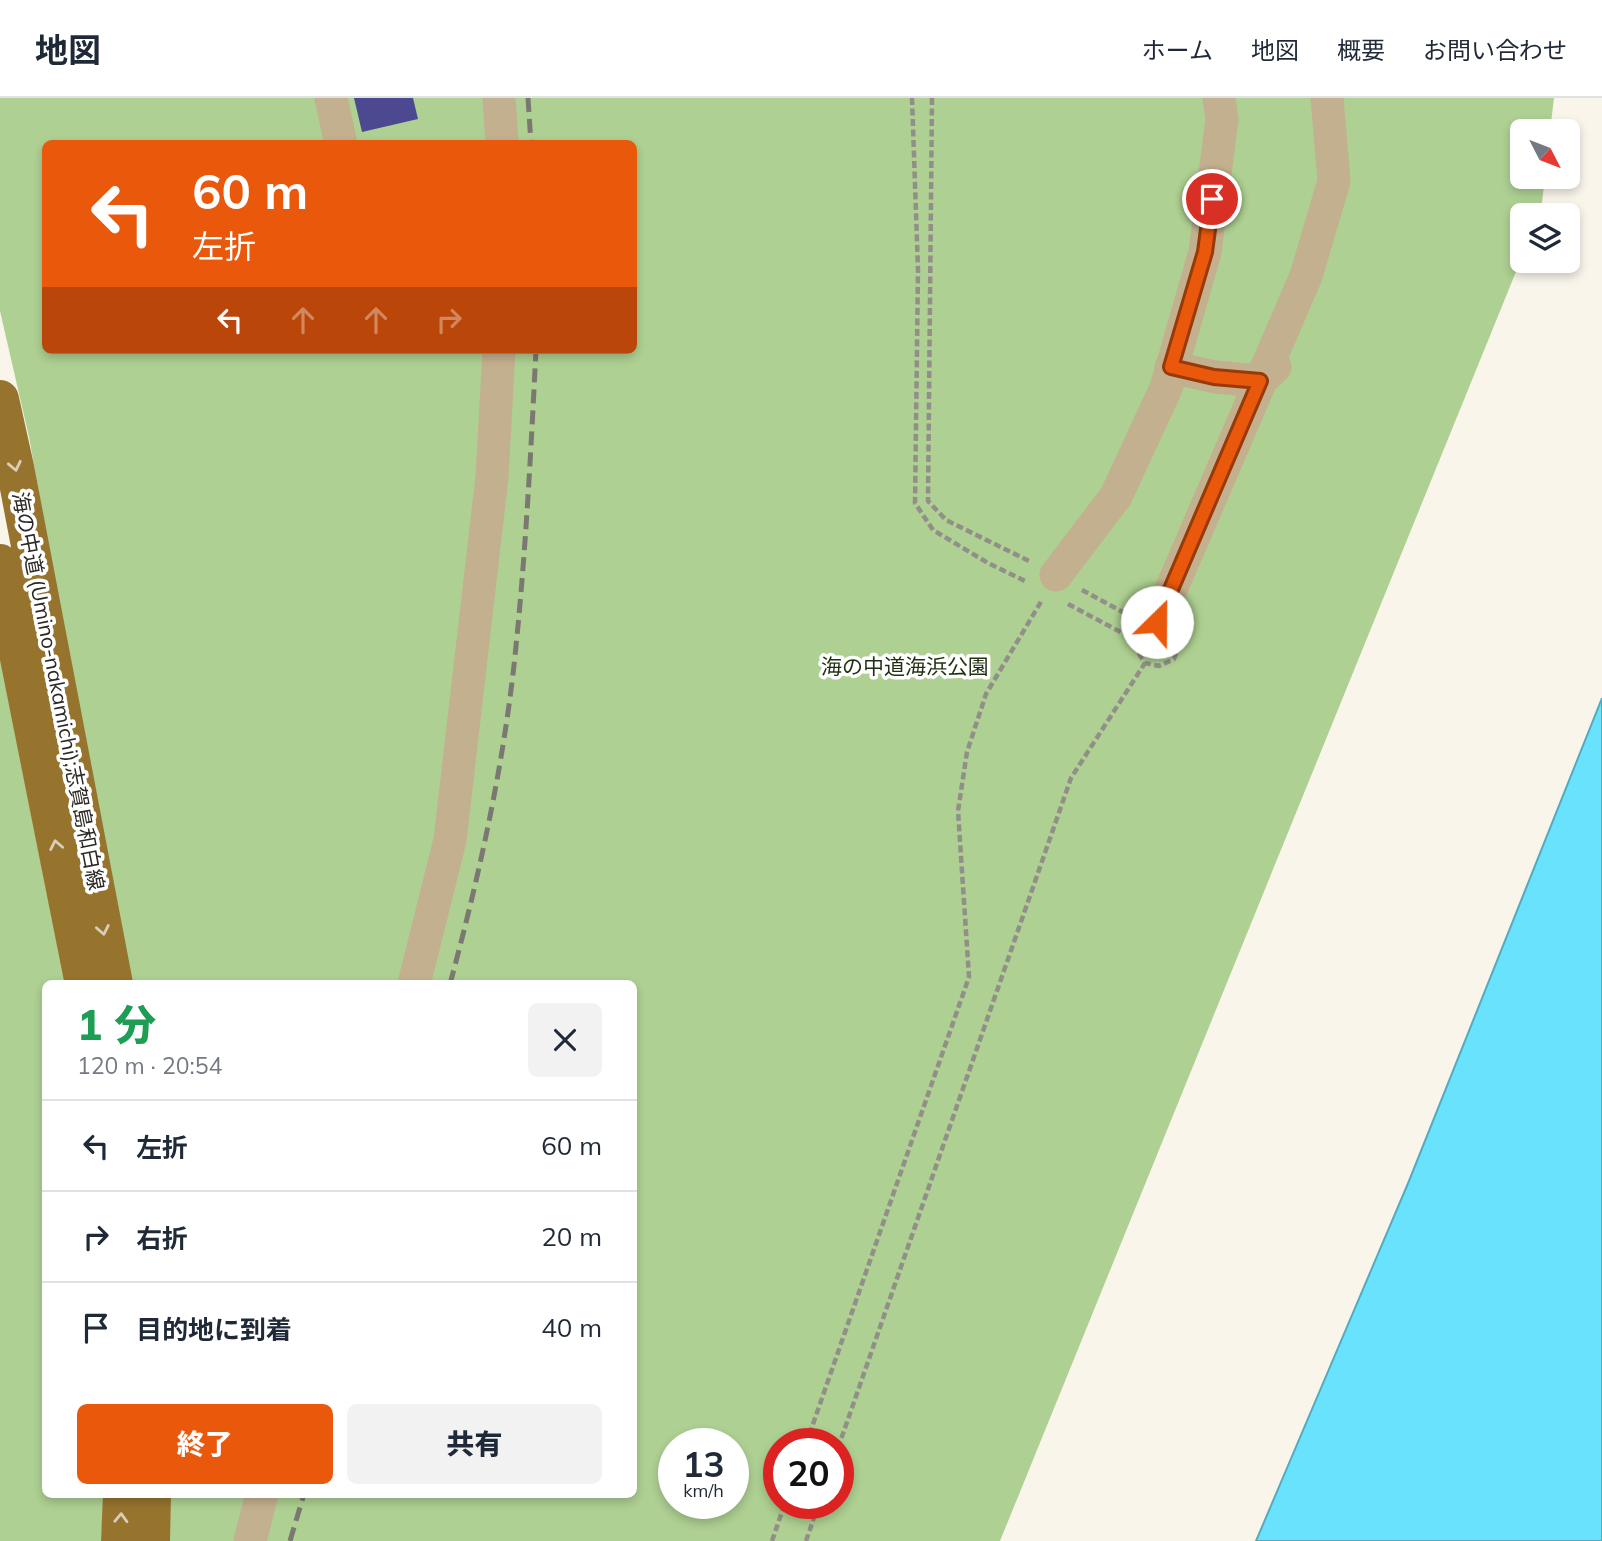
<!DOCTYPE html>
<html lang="ja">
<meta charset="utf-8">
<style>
:root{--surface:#fff;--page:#f2f2f3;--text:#1f2937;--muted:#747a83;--line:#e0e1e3;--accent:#ea580c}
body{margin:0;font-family:Mulish,"Noto Sans JP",sans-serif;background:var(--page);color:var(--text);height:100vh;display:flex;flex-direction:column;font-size:26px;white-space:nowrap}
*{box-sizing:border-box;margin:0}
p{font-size:23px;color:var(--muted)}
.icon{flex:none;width:38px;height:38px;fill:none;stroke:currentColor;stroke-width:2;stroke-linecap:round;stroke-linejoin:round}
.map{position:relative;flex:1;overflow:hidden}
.drawer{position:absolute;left:42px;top:882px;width:595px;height:518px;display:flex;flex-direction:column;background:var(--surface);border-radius:10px;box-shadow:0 4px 10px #0003}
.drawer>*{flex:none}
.hud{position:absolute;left:42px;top:42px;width:595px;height:214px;border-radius:10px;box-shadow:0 4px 10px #0003;background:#ea580c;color:#fff;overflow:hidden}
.needle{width:46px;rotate:132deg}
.fabs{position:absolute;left:1510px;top:21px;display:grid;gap:14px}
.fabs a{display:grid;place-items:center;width:70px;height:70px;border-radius:10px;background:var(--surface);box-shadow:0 4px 10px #0003;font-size:35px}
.speed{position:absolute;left:658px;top:1330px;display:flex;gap:14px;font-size:35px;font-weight:700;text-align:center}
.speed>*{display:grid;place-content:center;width:91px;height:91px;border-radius:50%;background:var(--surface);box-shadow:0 4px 10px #0003;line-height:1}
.speed small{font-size:18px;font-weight:400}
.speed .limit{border:10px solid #d22;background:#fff;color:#111}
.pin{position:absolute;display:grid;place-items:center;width:60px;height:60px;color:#fff;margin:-30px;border:4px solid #fff;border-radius:50%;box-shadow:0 2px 7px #0007}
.me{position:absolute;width:77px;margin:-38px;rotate:23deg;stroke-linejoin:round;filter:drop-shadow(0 0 5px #0008)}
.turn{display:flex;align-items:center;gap:24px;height:147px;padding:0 35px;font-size:32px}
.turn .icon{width:91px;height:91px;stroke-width:2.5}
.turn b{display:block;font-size:49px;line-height:60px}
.lanes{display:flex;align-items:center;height:66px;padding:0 35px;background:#0003;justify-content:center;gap:35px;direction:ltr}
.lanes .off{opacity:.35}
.round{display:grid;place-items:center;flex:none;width:74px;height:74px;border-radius:10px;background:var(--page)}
.summary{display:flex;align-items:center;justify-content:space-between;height:119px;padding:0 35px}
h1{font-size:42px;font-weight:800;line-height:52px;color:#1e9e55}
.cta{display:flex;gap:14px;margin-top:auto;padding:14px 35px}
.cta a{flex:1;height:80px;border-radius:10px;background:var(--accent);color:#fff;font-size:28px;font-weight:800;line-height:80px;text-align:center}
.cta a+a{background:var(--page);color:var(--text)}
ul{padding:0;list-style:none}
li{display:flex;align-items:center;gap:21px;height:91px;padding:0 35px;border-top:2px solid var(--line)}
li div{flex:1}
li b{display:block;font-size:26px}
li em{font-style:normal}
header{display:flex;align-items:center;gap:42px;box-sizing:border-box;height:98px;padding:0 35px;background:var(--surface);border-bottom:2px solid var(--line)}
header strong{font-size:33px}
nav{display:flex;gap:38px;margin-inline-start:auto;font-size:24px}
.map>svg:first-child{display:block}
.green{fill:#aed092;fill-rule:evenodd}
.water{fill:#69e2fe;stroke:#56aabd;stroke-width:2}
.building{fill:#4d4991}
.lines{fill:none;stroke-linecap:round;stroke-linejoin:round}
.path{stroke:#928e88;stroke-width:4.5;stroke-dasharray:7 3.5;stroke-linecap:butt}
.minor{stroke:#c3b08e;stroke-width:33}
.major{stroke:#97742e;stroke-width:38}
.rail{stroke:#7b7872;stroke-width:5;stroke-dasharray:14 7;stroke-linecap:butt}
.oneway{stroke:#dbceb6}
.route-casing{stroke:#983908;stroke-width:18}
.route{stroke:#ea580c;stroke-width:12}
.labels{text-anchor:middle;stroke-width:7;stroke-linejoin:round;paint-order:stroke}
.park-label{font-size:21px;fill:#1f2f0f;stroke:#fff}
.street-label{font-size:21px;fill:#2b2926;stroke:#fff}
</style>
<header>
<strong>地図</strong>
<nav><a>ホーム</a><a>地図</a><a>概要</a><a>お問い合わせ</a></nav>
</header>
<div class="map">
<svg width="1602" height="1443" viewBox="0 0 1602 1443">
<rect width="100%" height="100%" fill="#faf5eb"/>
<g class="green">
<path d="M0,0H1554L1550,33H1522V79H1545L1541,113L1539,117H1522V159L1000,1443H163L167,1397L634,1396V886L127,885L29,339L0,213ZM46,46H634V252H46ZM674,1346H733V1405H674ZM779,1346H838V1405H779Z"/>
<path d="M0,524L71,885L46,886V1396L104,1397L101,1443H0Z"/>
</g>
<path class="water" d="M1602,600V1443H1256L1409,1083Z"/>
<path class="building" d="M354,0H413L418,21L362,34Z"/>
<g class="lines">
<g class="path">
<path d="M912,0L918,172L915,405L933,432L988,465L1027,484"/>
<path d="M932,0L928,403L946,422L1031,464"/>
<path d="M1082,492L1130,518"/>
<path d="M1068,506L1128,538"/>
<path d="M1152,524L1174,527L1173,530L1180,545L1174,561L1159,568L1145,565C1132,549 1133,533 1152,524Z"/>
<path d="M806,1346L969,879L958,713L967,654L986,596L1042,502"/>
<path d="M838,1350L1071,680L1145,565"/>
<path d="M772,1443L785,1405"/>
<path d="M806,1443L819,1405"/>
</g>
<g class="minor">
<path d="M331,0L341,46"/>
<path d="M499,0L502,46"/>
<path d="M1171,269L1215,279L1260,283L1275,269"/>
<path d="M1056,477L1116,398L1166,290L1205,154L1222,21L1219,0"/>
<path d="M1157,524L1306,178L1334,83L1327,0"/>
<path d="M414,886L450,742L492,379L499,252"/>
<path d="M250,1443L262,1396"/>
</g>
<g class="major">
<path d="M0,301L15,369L114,886"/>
<path d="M0,465L84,886"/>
<path d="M120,1443L122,1396"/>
<path d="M151,1443L152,1396"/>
</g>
<g class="rail">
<path d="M528,0L531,46"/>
<path d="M450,886C480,775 505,661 516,548C526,450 531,351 536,252"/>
<path d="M290,1443L304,1396"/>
</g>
</g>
<defs><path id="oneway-chevron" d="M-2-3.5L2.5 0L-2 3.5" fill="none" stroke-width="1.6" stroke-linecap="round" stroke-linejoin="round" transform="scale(1.75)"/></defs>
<g class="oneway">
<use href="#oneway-chevron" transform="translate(15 368) rotate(78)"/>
<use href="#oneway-chevron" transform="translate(56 747) rotate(-101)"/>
<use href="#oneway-chevron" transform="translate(103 832) rotate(79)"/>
<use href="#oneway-chevron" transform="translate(121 1420) rotate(-88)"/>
</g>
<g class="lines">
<defs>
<path id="route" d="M1157,524L1260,283L1214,279L1171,269L1205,154L1212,101"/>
</defs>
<use href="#route" class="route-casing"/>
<use href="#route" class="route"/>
</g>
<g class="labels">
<g class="park-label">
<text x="905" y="576">海の中道海浜公園</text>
</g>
<g class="street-label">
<text transform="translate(58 593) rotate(79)" y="7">海の中道 (Umino-nakamichi);志賀島和白線</text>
</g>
</g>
</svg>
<div class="fabs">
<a><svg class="needle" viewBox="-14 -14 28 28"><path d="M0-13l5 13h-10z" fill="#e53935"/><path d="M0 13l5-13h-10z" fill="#747a83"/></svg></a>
<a><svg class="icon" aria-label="layers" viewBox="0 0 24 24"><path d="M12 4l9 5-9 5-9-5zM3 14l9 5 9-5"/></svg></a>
</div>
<div class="speed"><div>13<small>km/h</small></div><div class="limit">20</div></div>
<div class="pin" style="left:1212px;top:101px;background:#d93025"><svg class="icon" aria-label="arrive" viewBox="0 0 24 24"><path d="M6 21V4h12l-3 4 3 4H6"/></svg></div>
<svg class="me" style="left:1157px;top:524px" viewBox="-20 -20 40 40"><circle r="19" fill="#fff"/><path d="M0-13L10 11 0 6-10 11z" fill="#ea580c"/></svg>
<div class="hud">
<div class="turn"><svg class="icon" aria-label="left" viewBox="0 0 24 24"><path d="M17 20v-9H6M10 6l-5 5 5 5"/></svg><div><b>60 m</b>左折</div></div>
<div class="lanes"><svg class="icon" aria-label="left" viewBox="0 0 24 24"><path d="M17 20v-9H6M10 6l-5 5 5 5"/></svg><svg class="icon off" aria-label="ahead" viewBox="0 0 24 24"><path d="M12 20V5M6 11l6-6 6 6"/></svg><svg class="icon off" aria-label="ahead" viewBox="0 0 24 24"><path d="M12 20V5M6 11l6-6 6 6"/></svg><svg class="icon off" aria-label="right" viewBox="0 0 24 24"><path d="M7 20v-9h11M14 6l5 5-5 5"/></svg></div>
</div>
<section class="drawer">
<div class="summary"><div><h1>1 分</h1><p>120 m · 20:54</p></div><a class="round"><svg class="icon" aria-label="close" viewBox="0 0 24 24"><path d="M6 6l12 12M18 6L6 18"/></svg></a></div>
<ul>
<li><svg class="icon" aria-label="left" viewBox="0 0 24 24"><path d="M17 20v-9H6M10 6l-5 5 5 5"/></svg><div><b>左折</b></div><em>60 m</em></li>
<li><svg class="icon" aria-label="right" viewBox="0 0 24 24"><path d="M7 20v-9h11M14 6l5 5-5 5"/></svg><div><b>右折</b></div><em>20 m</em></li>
<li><svg class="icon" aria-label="arrive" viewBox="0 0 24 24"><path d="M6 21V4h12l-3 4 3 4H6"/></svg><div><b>目的地に到着</b></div><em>40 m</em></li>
</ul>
<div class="cta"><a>終了</a><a>共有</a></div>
</section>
</div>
